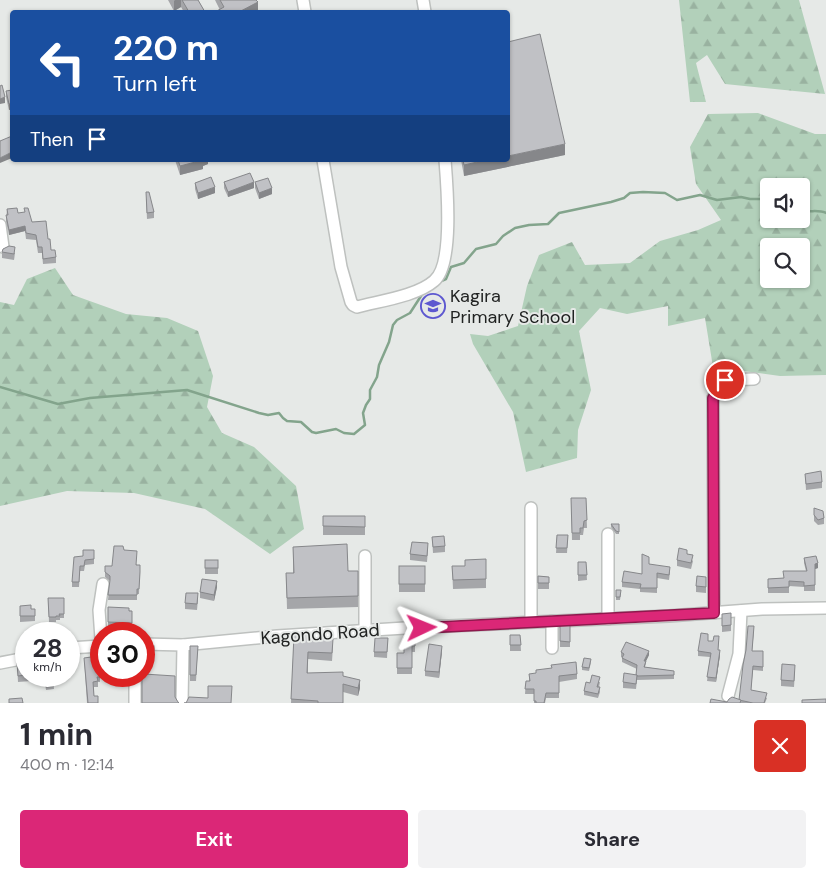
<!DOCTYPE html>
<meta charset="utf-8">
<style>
:root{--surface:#fff;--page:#f2f2f3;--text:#2b2b33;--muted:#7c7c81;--accent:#db2777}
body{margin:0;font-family:"DM Sans",sans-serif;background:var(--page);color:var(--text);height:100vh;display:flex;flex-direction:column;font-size:19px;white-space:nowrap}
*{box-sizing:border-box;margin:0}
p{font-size:16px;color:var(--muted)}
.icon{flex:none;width:28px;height:28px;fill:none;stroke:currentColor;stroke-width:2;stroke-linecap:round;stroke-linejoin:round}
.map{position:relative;height:703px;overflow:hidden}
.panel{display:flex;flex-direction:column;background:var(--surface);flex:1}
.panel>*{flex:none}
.hud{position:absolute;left:10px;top:10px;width:500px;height:152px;border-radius:5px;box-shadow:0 1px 4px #0004;background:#1a4fa0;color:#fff;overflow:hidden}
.fabs{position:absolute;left:760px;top:178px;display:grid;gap:10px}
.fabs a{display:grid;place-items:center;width:50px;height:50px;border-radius:5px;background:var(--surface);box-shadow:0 1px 4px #0004;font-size:25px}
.speed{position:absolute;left:15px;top:622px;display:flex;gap:10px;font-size:25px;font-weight:700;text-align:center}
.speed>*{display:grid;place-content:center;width:65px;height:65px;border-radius:50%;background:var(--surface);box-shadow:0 1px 4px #0004;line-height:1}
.speed small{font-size:12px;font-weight:400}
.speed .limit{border:8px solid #d22;background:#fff;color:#111}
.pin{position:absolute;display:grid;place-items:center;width:42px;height:42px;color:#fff;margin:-21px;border:2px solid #fff;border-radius:50%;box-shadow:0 1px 5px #0007}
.me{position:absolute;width:55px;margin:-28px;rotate:88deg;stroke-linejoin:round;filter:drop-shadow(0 0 4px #0008)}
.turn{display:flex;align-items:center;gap:18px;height:105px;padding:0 20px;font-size:22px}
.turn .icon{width:65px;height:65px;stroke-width:2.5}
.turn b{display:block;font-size:35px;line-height:42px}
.then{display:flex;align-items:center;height:48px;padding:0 20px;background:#0003;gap:10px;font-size:19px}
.round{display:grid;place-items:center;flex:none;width:52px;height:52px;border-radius:5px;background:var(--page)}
.headline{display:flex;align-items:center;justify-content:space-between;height:85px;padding:0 20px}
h1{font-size:30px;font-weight:700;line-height:38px}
.cta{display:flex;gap:10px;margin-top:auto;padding:10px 20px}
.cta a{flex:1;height:58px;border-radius:5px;background:var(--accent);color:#fff;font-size:20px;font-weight:700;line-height:58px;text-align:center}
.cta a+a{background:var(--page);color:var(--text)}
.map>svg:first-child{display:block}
.forest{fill:url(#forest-firs);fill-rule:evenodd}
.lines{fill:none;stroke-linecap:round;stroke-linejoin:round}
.stream{stroke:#83a48c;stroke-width:2.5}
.minor-casing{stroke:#bec1bf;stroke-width:14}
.minor{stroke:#fff;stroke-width:11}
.wall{fill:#a5a6a9}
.shaded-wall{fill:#86878a}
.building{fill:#c0c1c5;stroke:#86878a}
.route-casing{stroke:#8e194d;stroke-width:12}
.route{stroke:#db2777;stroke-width:9}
.labels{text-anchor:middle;stroke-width:4;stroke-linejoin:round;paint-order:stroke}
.poi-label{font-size:18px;fill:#202221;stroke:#e6e9e7;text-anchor:start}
.street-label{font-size:18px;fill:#202221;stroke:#e6e9e7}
</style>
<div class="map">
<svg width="826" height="703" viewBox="0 0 826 703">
<defs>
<pattern id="forest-firs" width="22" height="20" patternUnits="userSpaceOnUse" patternTransform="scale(1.25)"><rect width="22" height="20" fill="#b2d0ba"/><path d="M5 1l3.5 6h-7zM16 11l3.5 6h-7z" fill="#99b2a0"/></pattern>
</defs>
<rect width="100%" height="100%" fill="#e6e9e7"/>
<g class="forest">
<path d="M679,0H799L825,94L725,84L707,55L696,63L706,102H690Z"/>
<path d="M758,113L815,134H826V375L780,376L713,367L705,318L668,326V306L627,314L600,308L579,331L591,390L578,430L577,458L526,472L513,412L473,344L470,334L488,336L518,326L527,286L539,255L572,242L585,265L630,263L660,241L698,230L721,220L696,184L690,147L708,114ZM769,186H801V219H769ZM801,246V279H769V246Z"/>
<path d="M55,268L73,295L126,314L167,318L198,331L213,376L207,407L222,433L254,447L296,486L304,529L270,554L205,509L134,493L67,491L0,506V302L14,305L27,279Z"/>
</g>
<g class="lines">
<g class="stream">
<path d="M801,210C809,213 818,209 826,213"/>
<path d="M439,282L446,279L451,267L464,263L476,249L496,244L503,236L515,228L529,225L548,224L559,213L611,202L624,198L630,193L643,192L665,193L677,200L700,195L717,200L741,197L750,199H762L769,197"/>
<path d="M0,387L58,404L90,398L187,390L259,413L268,415L279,413L283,418L287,421L301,422L312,432L316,433L336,429L344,433L354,434L365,425L363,413L366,405L370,399V390L377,377L379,365L389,342L393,325L397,320L410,313L423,293"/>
</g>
<defs>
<g id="minor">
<path d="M303,0L305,12"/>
<path d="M423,0L425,12"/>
<path d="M323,160L341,267L351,302L353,305L357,307C379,301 417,296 434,281C454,265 447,185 445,160"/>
<path d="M0,225L3,247"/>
<path d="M608,534V619"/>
<path d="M365,556V631"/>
<path d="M714,613L713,398L725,380L754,379"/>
<path d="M531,622V508"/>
<path d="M101,639L99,610L103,584"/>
<path d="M144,644L183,645L277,636L405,628L669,616L762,609L826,608"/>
<path d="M69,648L101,646"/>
<path d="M552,648V621"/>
<path d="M0,663L26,658"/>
<path d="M135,676V703"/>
<path d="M728,696L739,654L741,611"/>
<path d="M182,703L183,645"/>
</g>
</defs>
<use href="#minor" class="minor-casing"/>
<use href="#minor" class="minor"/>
</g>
<g class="wall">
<path d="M168,0H198L205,12H184L181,7L174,11Z"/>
<path d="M215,0H256L258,2V12H215L220,10Z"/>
<path d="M12,90V109L9,110L6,97V91Z"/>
<path d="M565,155L464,176L461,160H508Z"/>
<path d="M175,160H208V164L203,166V169L180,175Z"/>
<path d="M224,182L254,188L228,197L224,188Z"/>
<path d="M255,182L272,194L259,199L255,188Z"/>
<path d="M195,183L215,193L198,199L195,189Z"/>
<path d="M146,198L154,212V218L147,219Z"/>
<path d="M7,209L18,213L32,222L48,239L51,250L56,257V263L43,264L42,253H38L36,240L26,239L25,231L9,235L6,221Z"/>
<path d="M2,252L15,253L14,260L2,258Z"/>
<path d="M805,474L822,482V488L806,490Z"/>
<path d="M571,498H586L587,528H584L583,535H580V540H572Z"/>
<path d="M814,508L824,518V524L818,525L814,521Z"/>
<rect x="323" y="516" width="42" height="19"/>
<path d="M611,524H619V534H616L611,527Z"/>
<path d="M557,535H568L567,553H556Z"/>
<path d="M432,537L445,546V552L433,553Z"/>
<path d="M293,547L348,571H358V607L287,609L286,573H293Z"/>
<path d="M428,549L427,562L410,560V554Z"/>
<path d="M94,550V564L85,565L84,571H80L79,587H72V582L83,556Z"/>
<path d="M124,550L137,565H140L139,594H137V600H108L110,582V581L105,577V566H112Z"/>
<path d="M687,555L693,561L691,569L677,566V560Z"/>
<path d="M804,558L818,568L815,569V591H804V587L789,586V593H768V579L783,578L806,571L804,563Z"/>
<path d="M486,559V588L453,589L452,566H465Z"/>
<rect x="205" y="560" width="13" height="14"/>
<path d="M578,562H586L587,580L578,581Z"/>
<path d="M649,564L670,572L669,580L657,578V593L640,592V589L622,587V582L642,574Z"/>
<rect x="399" y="566" width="26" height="26"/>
<path d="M538,576L549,577V589H538Z"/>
<path d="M706,577V593L696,592V586Z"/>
<path d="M217,587L214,601L200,598V592Z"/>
<path d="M616,590L621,593L620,600H616Z"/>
<path d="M48,598H64V618H60V620H56V622H49Z"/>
<path d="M198,599L197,610L185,609V603Z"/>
<path d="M20,606L31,609H35V621L20,622Z"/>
<path d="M108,607L132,611V628L108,627Z"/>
<path d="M722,614L731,625V631L722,632Z"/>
<rect x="560" y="625" width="10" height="22"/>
<path d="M754,631L752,651H763V671L753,670L751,690L767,698L765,703H710L727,702L739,700Z"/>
<path d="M294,635L309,637L333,646L332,661L308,659V673L343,676L360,688L358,696L343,692V703H291Z"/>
<path d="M510,635H520L521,651H510Z"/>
<path d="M415,637V652H412V674H397V653H404Z"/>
<path d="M388,638L387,658L374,657V652Z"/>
<path d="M708,641H719L718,650L720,655L716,682L707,681L710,657L698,656V651Z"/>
<rect x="144" y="646" width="10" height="10"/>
<path d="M190,646H198L196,681H190Z"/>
<path d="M101,647V675H100V682H98V687H94V696L98,703H87L84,658L91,657Z"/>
<path d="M442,651L439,678L425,676V671Z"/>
<path d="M621,652L649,655L646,661L645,667L674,671V679L637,680L636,689L623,688V682L636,675L637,669L622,662V657H621Z"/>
<path d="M26,662V676H31V681L18,682L17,663Z"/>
<path d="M591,662L589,671L582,670V667Z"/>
<path d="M795,671L794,687L781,686V680Z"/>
<path d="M529,674H577V679L559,682V698H546L545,703H534V694H525L526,681H529Z"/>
<path d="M53,679L54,689L46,690L45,683Z"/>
<path d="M600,682L599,687L600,692L598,698L584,695V691L590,683Z"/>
</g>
<g class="shaded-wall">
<path d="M175,0H181V7L174,11V1Z"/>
<path d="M258,2V12H239Z"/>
<path d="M5,97V103L0,104V99Z"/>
<path d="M9,104H12V109L9,110Z"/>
<path d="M565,144V155L464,176V165L486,160H508V156Z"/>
<path d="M12,152V158L0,163V158Z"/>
<path d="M202,160H208V164L203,166V169L180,175V166Z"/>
<path d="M255,160H262L255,162Z"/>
<path d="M254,182V188L228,197V192Z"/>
<path d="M215,187V193L198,199V193Z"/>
<path d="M272,188V194L259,199V193Z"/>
<path d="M25,226V231L9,235V230Z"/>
<path d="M818,563V568L815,569V564Z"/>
<path d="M217,581V587L214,601V595Z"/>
<path d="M442,646V651L439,678V672Z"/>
<path d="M720,650V655L716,682V678Z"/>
<path d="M649,651V655L646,661L644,671V661Z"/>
<path d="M360,680V688L358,696V688Z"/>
</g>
<g class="building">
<path d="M182,0H198L205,12H189Z"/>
<path d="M220,0H256L258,2L239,12H215L224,7Z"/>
<path d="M540,34L565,144L508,156V42Z"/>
<path d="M2,85L5,97L0,99V86Z"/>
<path d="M12,90V104H9L6,91Z"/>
<path d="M12,136V152L0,158V141Z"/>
<path d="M178,160H203L180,166Z"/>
<path d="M463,160H486L464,165Z"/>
<path d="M250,173L254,182L228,192L224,182Z"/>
<path d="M211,177L215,187L198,193L195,183Z"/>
<path d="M268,178L272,188L259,193L255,182Z"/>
<path d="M146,192H149L154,212L147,213Z"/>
<path d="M17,208L18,213L25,212L24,208H28L32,222L46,221L48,239H50L51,250H55L56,257L43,259L42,247H38L36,235L26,233L25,226L9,230L6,215H8L7,209Z"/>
<path d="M9,246L15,247L14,254L2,252L3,249Z"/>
<path d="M821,471L822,482L806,484L805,474Z"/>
<path d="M571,498H586L587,520L584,521L583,528H580V533H572Z"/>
<path d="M814,508L823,511L824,518L818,520L814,515Z"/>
<path d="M323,516H365V527L323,526Z"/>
<path d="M611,524H619V532L616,531Z"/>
<path d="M557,535H568L567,548H556Z"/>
<path d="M444,536L445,546L433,547L432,537Z"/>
<path d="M412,542L428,543L427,556L410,554Z"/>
<path d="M347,544L348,571H358V596L287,598L286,573H294L293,547Z"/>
<path d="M114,546H123L124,550L137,551L136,565H140V572L139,589H137V595H108L110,580V576L105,572V566H112Z"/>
<path d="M679,548L687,550V554L693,555L691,563L677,560Z"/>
<path d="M83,550H94V559L85,560L84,566H80L79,582H72L74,557L83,556Z"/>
<path d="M642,554L649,557V564L670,567L669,575L657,573V588H640L641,584L622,582L624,571L642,574Z"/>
<path d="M816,556L818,563L815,564V585L804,586V582L789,581V587L768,588V579L784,578L783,571H807L804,558Z"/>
<path d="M486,559V579L453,580L452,566H465V560Z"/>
<rect x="205" y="560" width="13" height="8"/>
<path d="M578,562H586L587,575H578Z"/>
<rect x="399" y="566" width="26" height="18"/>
<path d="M538,576L549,577V583H538Z"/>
<path d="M697,576L706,577V587L696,586Z"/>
<path d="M202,579L217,581L214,595L200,592Z"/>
<path d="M616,590H621L620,597H616Z"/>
<path d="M186,593H198L197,604L185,603Z"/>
<path d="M48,598H64V614H59L60,616H56V617H49Z"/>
<path d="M31,605V609H35V616H20V606Z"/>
<path d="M108,607L129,608V611H132V623L108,622Z"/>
<path d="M731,613V625L722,626V614Z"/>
<path d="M560,625H570V642L560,641Z"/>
<path d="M748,626H754L752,651H763V667L753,666L751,690L767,693L764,703H753L739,700L743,665L746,650Z"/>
<path d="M701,633L708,634V641H713L714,636H719L718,650H720L716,678L707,677L711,653L698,651Z"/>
<path d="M309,634V637L333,639L332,653L308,652L307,673L343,672V676L360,680L358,688L343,684V703H318V701L291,699L294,635Z"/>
<path d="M510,635H520L521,645H510Z"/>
<path d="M404,637H415V646H412V668H397V653H404Z"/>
<path d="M375,638H388L387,652H374Z"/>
<path d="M626,642L649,651L644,661H646L644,667L674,671V675L637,676V675H636L637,665L622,658L624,654L621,652Z"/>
<path d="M429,644L442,646L439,672L425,671Z"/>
<rect x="144" y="646" width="10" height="4"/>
<path d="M190,646H198L196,675H190Z"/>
<path d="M101,647V669H99L100,677H97L98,681L93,682L94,696H98V703H88L84,658L91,657V649Z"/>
<path d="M584,658L591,659L589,668L582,667Z"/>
<path d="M26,662V675L18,676L17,663Z"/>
<path d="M576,662L577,674L559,676V693H546L544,703H536V701H534V689H525L526,681H530L529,674L536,673V670L552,668L551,665Z"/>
<path d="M782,664L795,665L794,681L781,680Z"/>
<path d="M144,665H145L144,674L175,676V697L178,702L179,703H142V676H144Z"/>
<path d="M624,673L637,675L636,684L623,682Z"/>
<path d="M592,675L600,677L597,687H600L598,694L584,691L586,682L590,683Z"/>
<path d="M53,679L54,686L46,687L45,680Z"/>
<path d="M208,686H232L231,703H184H186L189,697L208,698Z"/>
<path d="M732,697L741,700L740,703H710L711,699L727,702L729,699Z"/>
<path d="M22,698L23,703H9V699Z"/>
<path d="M826,699V703H802V700Z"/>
</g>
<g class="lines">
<defs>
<path id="route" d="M422,628L714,613L713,398L725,380"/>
</defs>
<use href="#route" class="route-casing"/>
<use href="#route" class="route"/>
</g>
<defs>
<symbol id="school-ring" viewBox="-11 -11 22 22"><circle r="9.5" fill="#e6e9e7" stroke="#5d58d0" stroke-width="1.5"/><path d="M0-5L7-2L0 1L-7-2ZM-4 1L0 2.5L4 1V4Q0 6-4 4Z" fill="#5d58d0"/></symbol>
</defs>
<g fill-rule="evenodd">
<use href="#school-ring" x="419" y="292" width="28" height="28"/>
</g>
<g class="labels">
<g class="poi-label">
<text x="450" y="302">Kagira<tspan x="450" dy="21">Primary School</tspan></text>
</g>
<g class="street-label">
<text transform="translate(320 634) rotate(-4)" y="6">Kagondo Road</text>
</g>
</g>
</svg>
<div class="fabs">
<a><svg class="icon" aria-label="sound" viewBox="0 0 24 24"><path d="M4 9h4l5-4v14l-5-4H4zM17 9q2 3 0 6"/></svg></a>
<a><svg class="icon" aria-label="search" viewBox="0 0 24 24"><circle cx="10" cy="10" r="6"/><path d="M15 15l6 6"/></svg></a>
</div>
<div class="speed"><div>28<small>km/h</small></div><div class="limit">30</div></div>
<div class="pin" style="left:725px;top:380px;background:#d93025"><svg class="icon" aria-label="arrive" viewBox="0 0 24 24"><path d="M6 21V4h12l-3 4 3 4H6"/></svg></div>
<svg class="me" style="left:422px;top:628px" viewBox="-20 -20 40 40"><path d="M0-17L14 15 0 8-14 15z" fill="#db2777" stroke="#fff" stroke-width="4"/></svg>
<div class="hud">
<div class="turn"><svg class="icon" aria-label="left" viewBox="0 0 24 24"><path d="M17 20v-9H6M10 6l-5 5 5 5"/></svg><div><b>220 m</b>Turn left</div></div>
<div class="then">Then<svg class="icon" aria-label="arrive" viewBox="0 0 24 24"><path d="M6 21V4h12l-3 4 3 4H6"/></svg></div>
</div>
</div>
<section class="panel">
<div class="headline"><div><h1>1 min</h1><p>400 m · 12:14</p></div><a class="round" style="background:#d93025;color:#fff"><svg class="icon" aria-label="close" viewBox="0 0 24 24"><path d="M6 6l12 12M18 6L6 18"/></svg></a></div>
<div class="cta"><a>Exit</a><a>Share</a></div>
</section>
